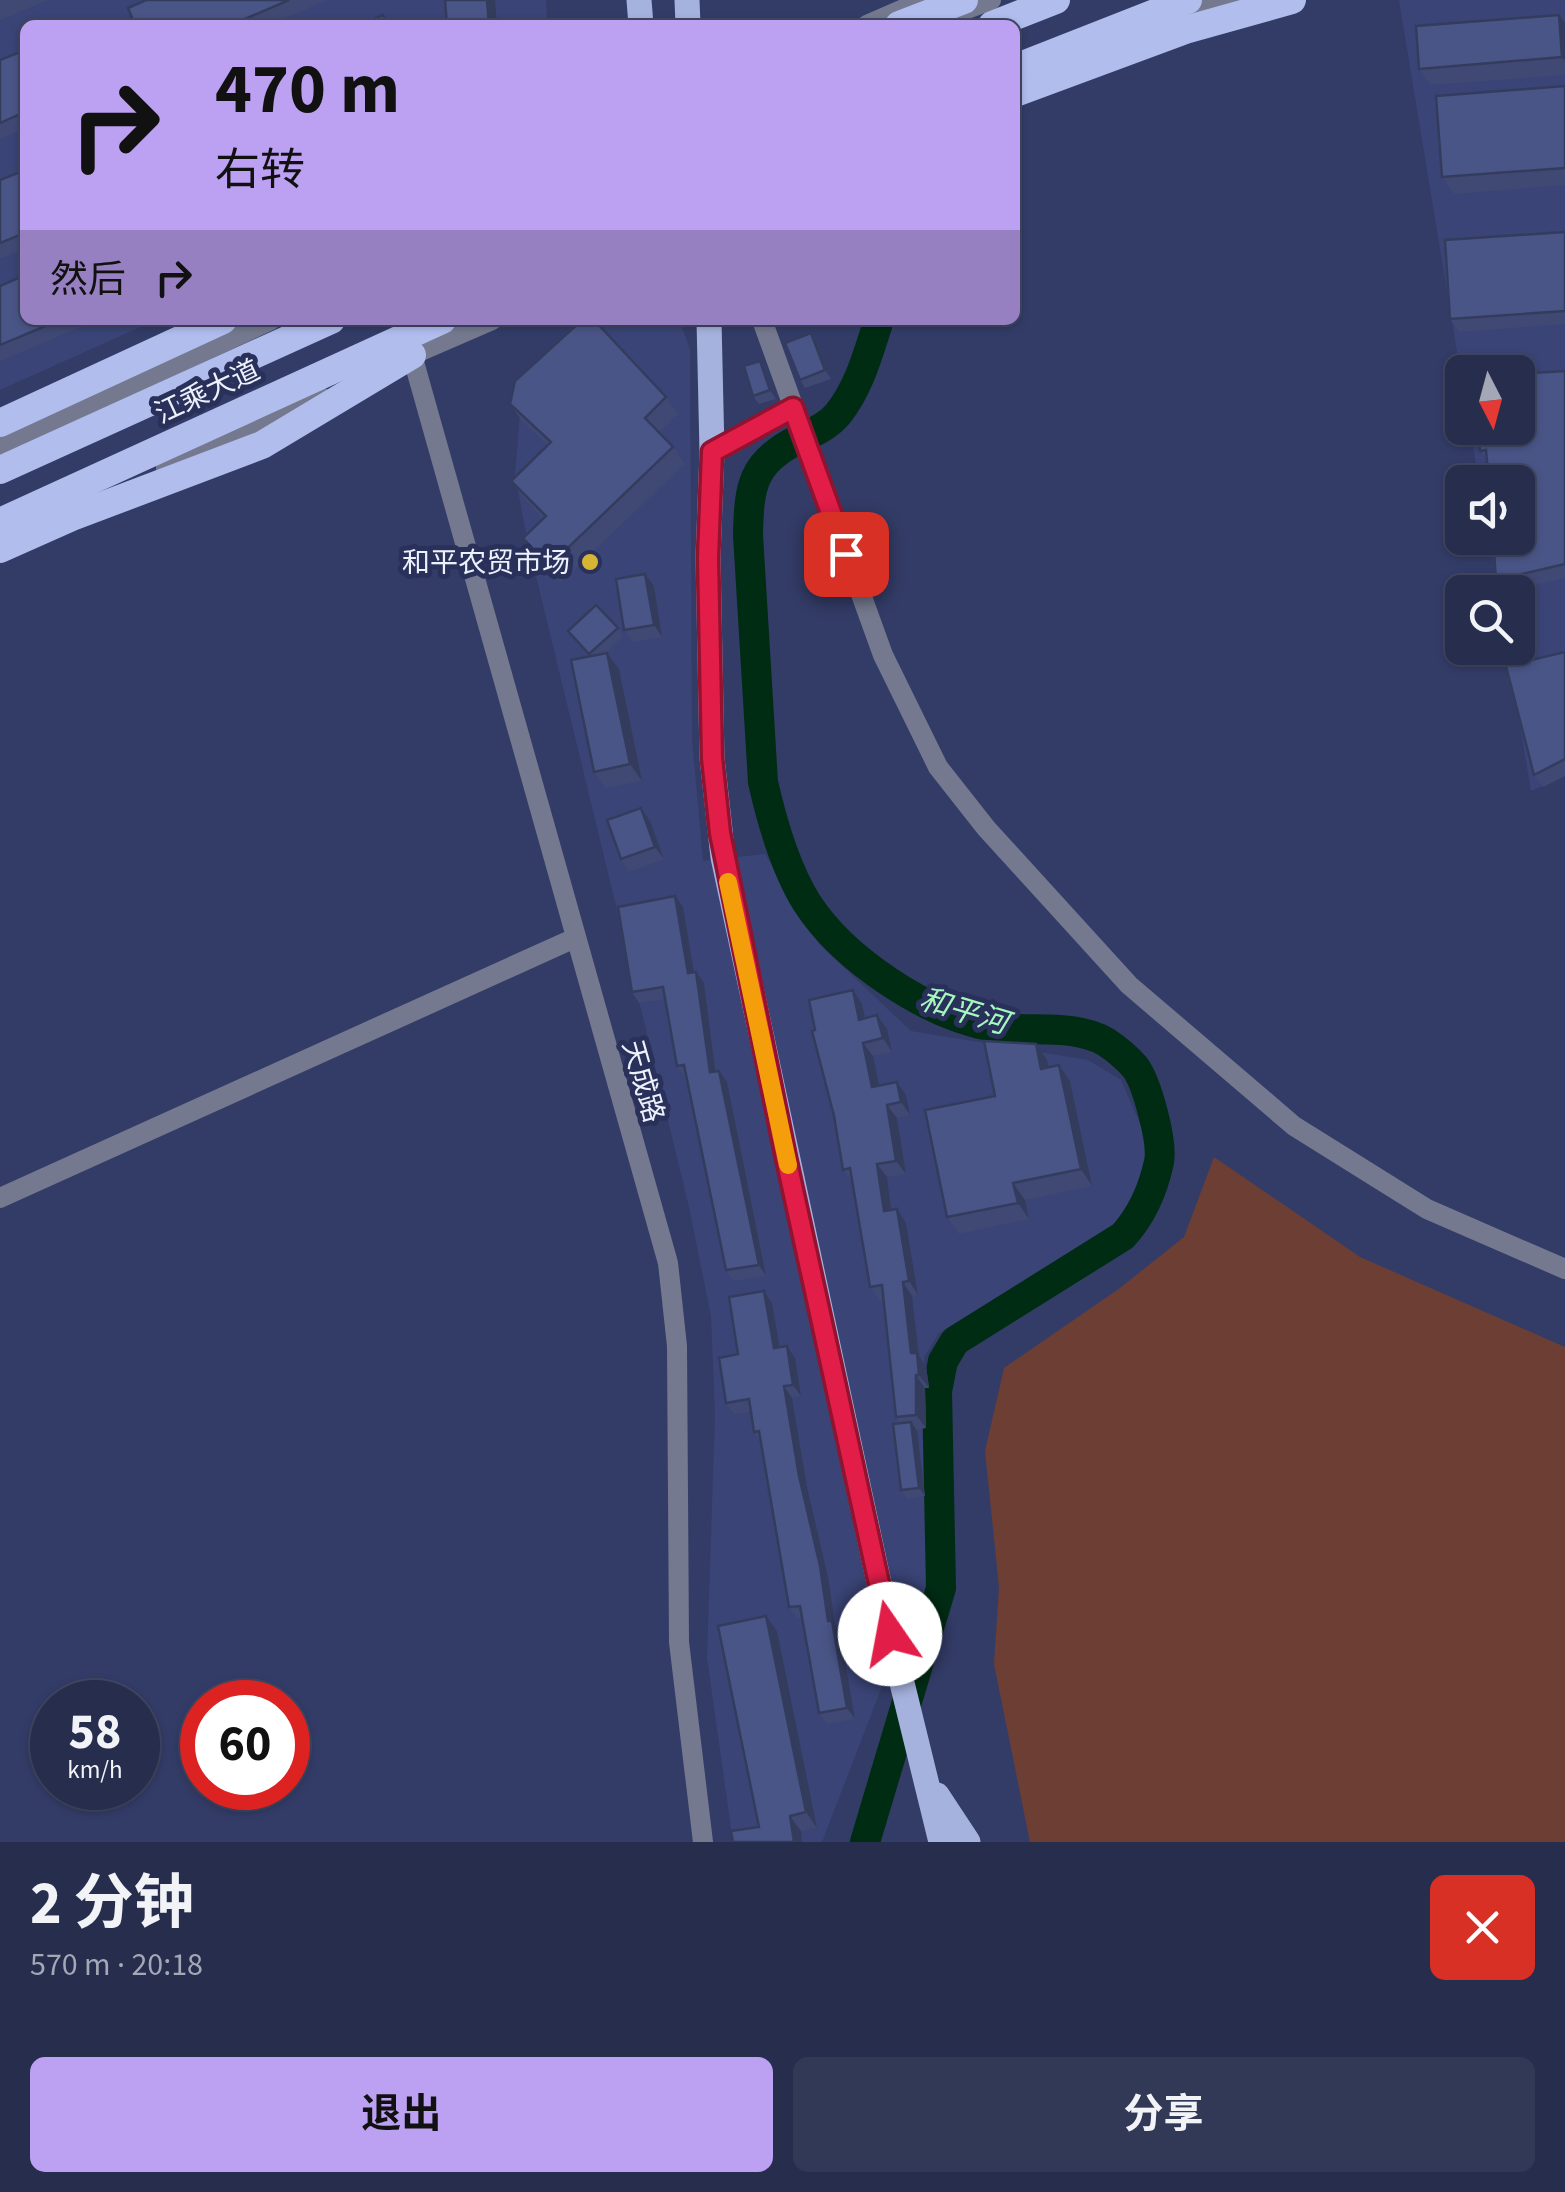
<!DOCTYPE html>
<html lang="zh">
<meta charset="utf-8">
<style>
:root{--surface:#262d4d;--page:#323957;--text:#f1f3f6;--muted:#a4a8b6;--line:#424965;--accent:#bca0f2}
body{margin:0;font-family:"Source Sans 3","Noto Sans SC",sans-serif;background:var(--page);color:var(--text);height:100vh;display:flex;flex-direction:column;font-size:38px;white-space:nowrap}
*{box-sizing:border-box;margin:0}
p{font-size:32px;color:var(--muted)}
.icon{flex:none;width:55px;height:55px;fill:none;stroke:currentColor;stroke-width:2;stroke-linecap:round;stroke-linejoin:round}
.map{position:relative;height:1842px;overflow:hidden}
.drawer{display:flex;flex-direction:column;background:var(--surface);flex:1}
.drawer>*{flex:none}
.hud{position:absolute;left:20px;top:20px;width:1000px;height:305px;border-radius:15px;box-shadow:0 2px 8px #0004,0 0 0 2px var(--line);background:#bca0f2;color:#111;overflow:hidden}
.needle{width:65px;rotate:174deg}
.fabs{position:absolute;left:1445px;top:355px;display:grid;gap:20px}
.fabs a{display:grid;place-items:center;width:90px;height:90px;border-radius:15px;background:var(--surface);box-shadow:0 2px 8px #0004,0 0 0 2px var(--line);font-size:50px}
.speed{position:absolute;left:30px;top:1680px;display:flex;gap:20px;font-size:50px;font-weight:700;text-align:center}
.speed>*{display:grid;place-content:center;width:130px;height:130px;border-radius:50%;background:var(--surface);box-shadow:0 2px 8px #0004,0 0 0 2px var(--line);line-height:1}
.speed small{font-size:25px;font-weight:400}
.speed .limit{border:15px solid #d22;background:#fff;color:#111}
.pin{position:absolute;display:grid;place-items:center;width:85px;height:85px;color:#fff;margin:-42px;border-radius:20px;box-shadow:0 5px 15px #0006}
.me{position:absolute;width:110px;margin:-55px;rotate:348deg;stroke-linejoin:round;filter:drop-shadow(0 0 8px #0008)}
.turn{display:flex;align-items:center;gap:35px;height:210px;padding:0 30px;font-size:45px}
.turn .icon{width:130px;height:130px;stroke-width:2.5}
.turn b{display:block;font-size:70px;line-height:85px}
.then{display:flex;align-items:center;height:95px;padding:0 30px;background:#0003;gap:20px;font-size:38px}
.round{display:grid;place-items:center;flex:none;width:105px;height:105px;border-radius:15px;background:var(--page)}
.overview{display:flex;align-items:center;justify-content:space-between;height:170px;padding:0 30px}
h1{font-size:60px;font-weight:700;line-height:75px}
.action{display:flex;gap:20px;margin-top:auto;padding:20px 30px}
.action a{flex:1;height:115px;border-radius:15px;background:var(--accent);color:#111;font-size:40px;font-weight:700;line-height:115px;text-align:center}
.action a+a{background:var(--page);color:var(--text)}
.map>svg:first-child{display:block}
.built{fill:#3a4476}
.green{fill:#6d3e34}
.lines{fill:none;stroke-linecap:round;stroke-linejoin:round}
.river{stroke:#002c14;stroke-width:30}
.service{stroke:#74798f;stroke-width:10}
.minor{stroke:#74798f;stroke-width:20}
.tertiary{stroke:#74798f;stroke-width:20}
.primary{stroke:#a6b2de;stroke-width:25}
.trunk{stroke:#b0bded;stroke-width:28}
.wall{fill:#404974}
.shaded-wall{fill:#343c5e}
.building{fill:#4a5587;stroke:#343c5e;stroke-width:2.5}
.route-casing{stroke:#92132f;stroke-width:25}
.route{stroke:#e11d48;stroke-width:18}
.slow{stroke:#f59e0b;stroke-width:18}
.poi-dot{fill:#d6b534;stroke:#29315b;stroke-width:4}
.labels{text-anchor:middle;stroke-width:10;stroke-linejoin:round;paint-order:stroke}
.street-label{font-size:28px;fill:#edf1fc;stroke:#29315b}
.poi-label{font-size:28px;fill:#edf1fc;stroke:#29315b;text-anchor:end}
.water-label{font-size:30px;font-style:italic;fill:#a5f7be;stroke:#29315b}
</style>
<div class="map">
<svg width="1565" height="1842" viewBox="0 0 1565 1842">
<rect width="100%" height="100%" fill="#333c67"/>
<g class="built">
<path d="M0,0H546L547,23L25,25V320H156L0,390Z"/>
<path d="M1399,0H1565V776L1531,791L1507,648H1518V592H1498L1489,538H1518V482H1479L1470,428H1518V372H1462V382Z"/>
<path d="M604,320H679L690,349L692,738L703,861L765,854L819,944L911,1031L1088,1060L1121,1080L1147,1140L1141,1200L1102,1246L939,1333L924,1357L929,1582L883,1684L822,1842H733L707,1658L715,1415L711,1316L689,1207L528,543L515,475L522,389L567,332Z"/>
</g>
<path class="green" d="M1214,1157L1360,1257L1565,1347V1842H1030L994,1664L999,1587L985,1451L1004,1368L1120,1288L1184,1237Z"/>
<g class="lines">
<path class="river" d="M865,1842L941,1588L937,1391L943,1361L955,1341L1123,1236C1142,1215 1153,1190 1159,1162C1163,1142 1147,1083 1135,1067C1128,1059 1115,1048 1106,1042C1073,1023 1030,1033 994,1027C928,1016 843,959 807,903C785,868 772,822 763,782L748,535C749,486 752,462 799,439C814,432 828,426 838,414C860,386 868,353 879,320"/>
<path class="service" d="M714,450L793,408"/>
<g class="minor">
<path d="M867,25L924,0"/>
<path d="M762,320L883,655L938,767L986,828L1129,985L1294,1126L1427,1209L1565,1269"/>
<path d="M0,1198L575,938"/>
</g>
<g class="tertiary">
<path d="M953,14L991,0"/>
<path d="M1166,23L1232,0"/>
<path d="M412,355L668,1263L677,1346L679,1642L703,1842"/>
<path d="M402,359L492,320"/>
<path d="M0,447L271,320"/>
<path d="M166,468L321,397"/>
</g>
<g class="primary">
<path d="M639,0L641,25"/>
<path d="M687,0L688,25"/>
<path d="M709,320L712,452L708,557L712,758L723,857L890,1634L941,1842"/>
<path d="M937,1795L968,1842"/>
</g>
<g class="trunk">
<path d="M899,25L964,0"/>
<path d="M992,25L1056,0"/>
<path d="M1015,68L1188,0"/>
<path d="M1015,93L1185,30L1292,0"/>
<path d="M0,423L223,320"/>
<path d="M0,470L331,320"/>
<path d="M0,522L442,320"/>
<path d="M0,549L72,517L262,445L412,355"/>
</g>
</g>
<g class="wall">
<path d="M0,0H48L0,20Z"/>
<path d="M146,0H327L269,25H135Z"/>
<path d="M1559,15L1565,23V75L1431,85L1419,69Z"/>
<path d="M25,50V128L0,139V60Z"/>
<path d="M1565,86V185L1454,194L1442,177Z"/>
<path d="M25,170V249L0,259V180Z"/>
<path d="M1565,232V324L1459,332L1450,319Z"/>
<path d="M0,286L25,320H98L0,361Z"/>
<path d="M811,333L817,341L831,379L805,388L800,380Z"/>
<path d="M760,361L765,370L776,399L759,404L753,396Z"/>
<path d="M1565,371V578L1505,592L1496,580L1487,460L1480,451Z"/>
<path d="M666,397L678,414L659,432L673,447L685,464L561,582L534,555L523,538L543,519L523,497L511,481L548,445L522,421L510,404Z"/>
<path d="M645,574L654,586L662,637L633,642L624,630Z"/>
<path d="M618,628L623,636L606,653L619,669L642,781L606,788L594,772L590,656L568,631Z"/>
<path d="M1565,652V776L1543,787L1534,775Z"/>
<path d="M641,808L650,821L664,859L629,872L621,859Z"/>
<path d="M683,907L694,972L704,983L716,1071H719L727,1082L766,1276L734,1281L726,1270L687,1077H685L677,1066L665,999L639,1003L632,992Z"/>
<path d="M862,1004L865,1018L887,1029L892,1052L873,1056L879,1086L906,1095L910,1115L897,1118L906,1174L887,1177L891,1210L906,1223L918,1295L912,1296L919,1356L926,1366L929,1388H925L926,1428L916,1430L925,1496L907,1499L901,1490L900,1424L896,1417L883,1300L880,1301L870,1287L853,1183L843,1170L834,1116Z"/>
<path d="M1047,1060L1048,1067L1059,1065L1070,1081L1092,1186L1025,1200L1029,1219L959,1234L947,1217L995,1096Z"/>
<path d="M764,1291L772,1303L780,1347L795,1358L801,1396L792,1398L807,1487L828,1577L835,1624L840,1632L855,1719L827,1724L819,1713L802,1618L797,1619L789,1607L761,1442L754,1432L751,1412L734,1414L726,1403L738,1354Z"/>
<path d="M766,1616L777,1631L817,1828L801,1831L802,1842H733L759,1827Z"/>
</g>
<g class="shaded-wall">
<path d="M487,0H495L497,25H489Z"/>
<path d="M1559,15L1565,23V61L1562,57Z"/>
<path d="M811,333L817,341L831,379L825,370Z"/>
<path d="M760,361L765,370L776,399L770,390Z"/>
<path d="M645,574L654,586L662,637L654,625Z"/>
<path d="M607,653L619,669L642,781L630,764Z"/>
<path d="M641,808L650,821L664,859L655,847Z"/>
<path d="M675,896L683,907L696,984L688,973Z"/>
<path d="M696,972L704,983L717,1083L710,1072Z"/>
<path d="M853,990L862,1004L868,1033L859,1020Z"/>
<path d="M877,1015L887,1029L892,1052L883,1038Z"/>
<path d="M863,1043L873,1056L882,1100L872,1087Z"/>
<path d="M1036,1044L1047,1060L1052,1085L1041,1069Z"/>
<path d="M1059,1065L1070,1081L1092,1186L1081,1169Z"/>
<path d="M719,1071L727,1082L766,1276L759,1265Z"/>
<path d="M897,1082L906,1095L910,1115L901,1102Z"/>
<path d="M887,1105L897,1118L906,1174L896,1161Z"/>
<path d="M877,1164L887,1177L893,1225L884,1211Z"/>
<path d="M1013,1183L1025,1200L1029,1219L1018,1203Z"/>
<path d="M897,1209L906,1223L918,1295L909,1281Z"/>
<path d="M903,1282L912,1296L919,1356L926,1366L929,1388L919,1375L911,1353Z"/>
<path d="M764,1291L772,1303L782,1360L774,1348Z"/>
<path d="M787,1346L795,1358L801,1396L793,1385Z"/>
<path d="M916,1375L925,1388L926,1428L916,1415Z"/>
<path d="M784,1386L792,1398L807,1487L828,1577L835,1624L840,1632L855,1719L847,1708L828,1621L799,1476Z"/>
<path d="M911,1422L917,1431L925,1496L919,1488Z"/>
<path d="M766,1616L777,1631L817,1828L806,1812Z"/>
<path d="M790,1816L801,1831L802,1842H794Z"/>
</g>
<g class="building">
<path d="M146,0H289L231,25H135L128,8Z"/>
<path d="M445,0H487L489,25H500H447Z"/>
<path d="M383,15L387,25H360Z"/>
<path d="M1559,15L1562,57L1419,69L1416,26Z"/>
<path d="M25,50V112L0,123V60Z"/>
<path d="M1565,86V168L1442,177L1436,96Z"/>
<path d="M25,170V233L0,243V180Z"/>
<path d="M1565,232V311L1450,319L1445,240Z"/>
<path d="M25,275V320H60L0,345V286Z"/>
<path d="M582,320H594L666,397L645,418L673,447L549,566L523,538L546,516L511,481L551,442L510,404L515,381Z"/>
<path d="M811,333L825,370L800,380L785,343Z"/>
<path d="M760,361L770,390L753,396L744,366Z"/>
<path d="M1565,371V564L1496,580L1493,538H1518V482H1489L1486,450L1480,451L1478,428H1518V374Z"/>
<path d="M645,574L654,625L624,630L616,579Z"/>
<path d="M596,605L618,628L589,654L568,631Z"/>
<path d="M1565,652V759L1534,775L1506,666Z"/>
<path d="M607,653L630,764L594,772L571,660Z"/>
<path d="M641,808L655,847L621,859L607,820Z"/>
<path d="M675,896L688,973L696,972L710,1072L719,1071L759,1265L726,1270L684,1065L677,1066L663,987L632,992L618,907Z"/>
<path d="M853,990L859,1020L877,1015L883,1038L863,1043L872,1087L897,1082L901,1102L887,1105L896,1161L877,1164L884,1211L897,1209L909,1281L903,1282L911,1353H917L919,1375H916V1415L896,1417L882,1285L870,1287L850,1168L843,1170L834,1116L812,1031L815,1030L809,1000Z"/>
<path d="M984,1041L1036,1044L1041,1069L1059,1065L1081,1169L1013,1183L1018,1203L947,1217L925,1110L995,1096Z"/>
<path d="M764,1291L774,1348L787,1346L793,1385L784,1386L799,1476L820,1566L828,1621H832L847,1708L819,1713L800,1606L789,1607L759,1431L754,1432L749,1399L726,1403L719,1358L738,1354L729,1297Z"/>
<path d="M911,1422L919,1488L901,1490L893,1424Z"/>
<path d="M766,1616L806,1812L790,1816L794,1842H733L731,1831L759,1827L718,1626Z"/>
</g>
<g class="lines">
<defs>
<path id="route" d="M846,554L793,408L712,452L708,558L712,758L720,833L786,1158L890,1634"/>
</defs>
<use href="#route" class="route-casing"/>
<use href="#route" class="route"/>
<path class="slow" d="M728,882L788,1165"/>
</g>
<circle class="poi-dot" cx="590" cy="562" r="10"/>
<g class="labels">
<g class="street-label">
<text transform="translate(207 391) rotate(-25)" y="10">江乘大道</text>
<text transform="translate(644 1081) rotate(74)" y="10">天成路</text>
</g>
<g class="poi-label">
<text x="570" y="572">和平农贸市场</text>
</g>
<g class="water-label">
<text transform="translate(964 1011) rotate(17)" y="10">和平河</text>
</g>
</g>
</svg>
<div class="fabs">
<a><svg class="needle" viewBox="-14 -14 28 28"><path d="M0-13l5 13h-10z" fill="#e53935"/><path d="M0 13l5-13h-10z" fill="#a4a8b6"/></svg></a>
<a><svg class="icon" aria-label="sound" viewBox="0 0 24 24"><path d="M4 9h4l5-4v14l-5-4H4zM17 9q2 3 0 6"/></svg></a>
<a><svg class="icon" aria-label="search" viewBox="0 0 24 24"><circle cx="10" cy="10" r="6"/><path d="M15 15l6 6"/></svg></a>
</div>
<div class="speed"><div>58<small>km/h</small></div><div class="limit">60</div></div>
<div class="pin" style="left:846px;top:554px;background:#d93025"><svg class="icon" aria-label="arrive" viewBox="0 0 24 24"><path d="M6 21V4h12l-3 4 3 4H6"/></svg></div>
<svg class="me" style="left:890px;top:1634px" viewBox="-20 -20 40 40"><circle r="19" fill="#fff"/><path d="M0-13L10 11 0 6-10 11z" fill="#e11d48"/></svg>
<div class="hud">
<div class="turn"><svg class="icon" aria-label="right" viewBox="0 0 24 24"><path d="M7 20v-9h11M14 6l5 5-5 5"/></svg><div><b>470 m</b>右转</div></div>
<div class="then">然后<svg class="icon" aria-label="right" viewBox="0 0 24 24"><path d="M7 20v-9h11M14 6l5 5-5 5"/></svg></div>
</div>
</div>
<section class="drawer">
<div class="overview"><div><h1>2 分钟</h1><p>570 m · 20:18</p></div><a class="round" style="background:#d93025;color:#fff"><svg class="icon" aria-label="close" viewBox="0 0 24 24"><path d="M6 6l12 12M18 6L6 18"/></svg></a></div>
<div class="action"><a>退出</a><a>分享</a></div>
</section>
